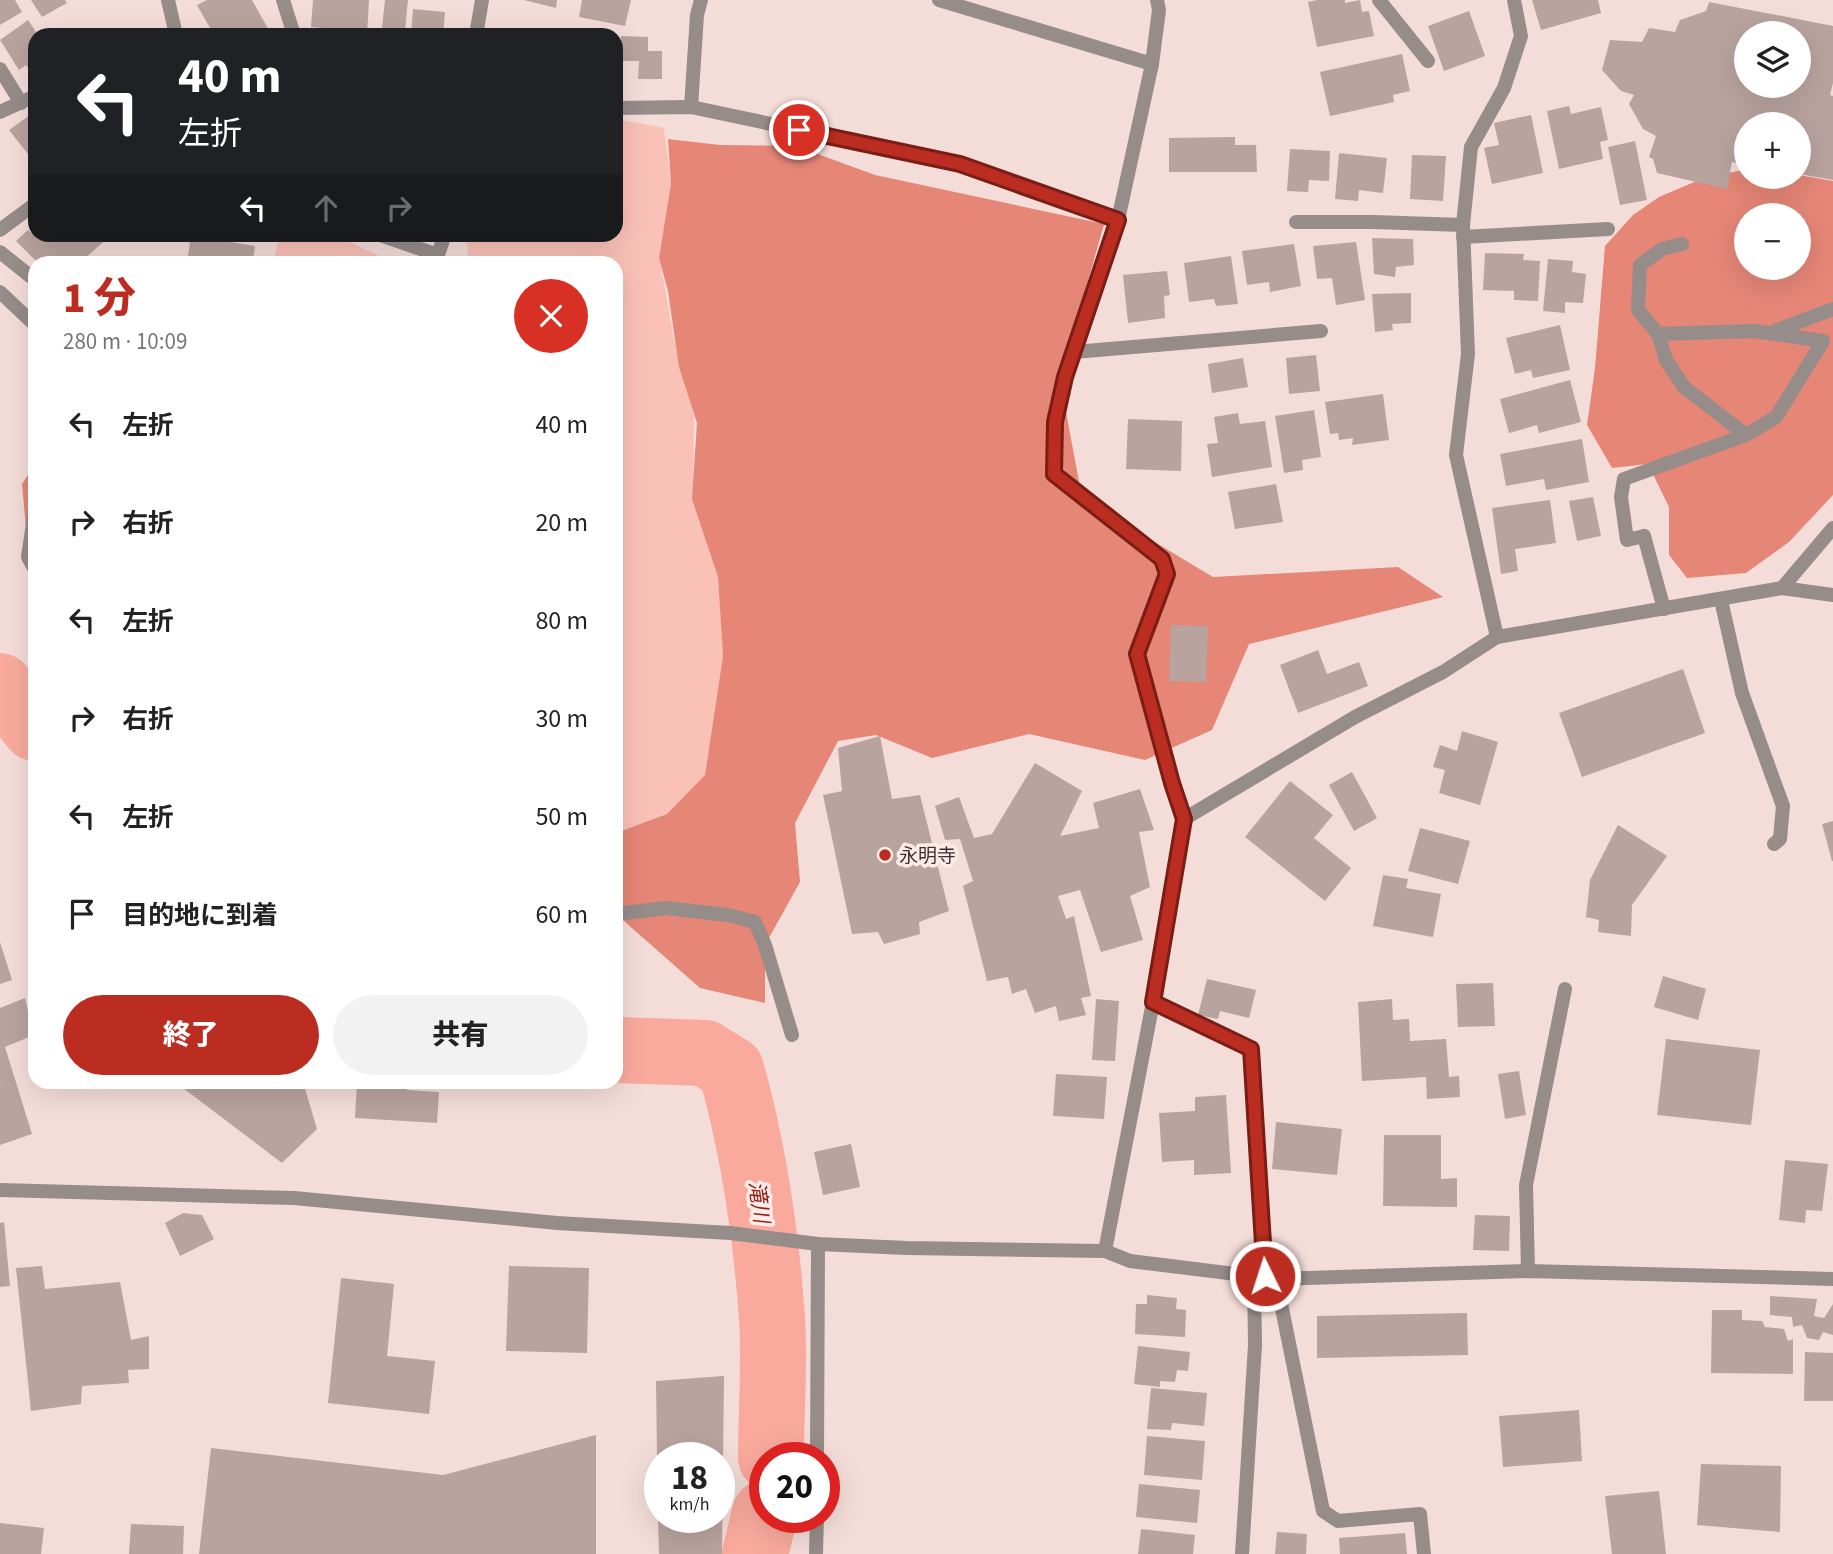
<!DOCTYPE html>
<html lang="ja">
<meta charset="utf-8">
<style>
:root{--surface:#fff;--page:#f2f2f2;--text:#222;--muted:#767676;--accent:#ba2d20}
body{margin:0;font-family:"Source Sans 3","Noto Sans JP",sans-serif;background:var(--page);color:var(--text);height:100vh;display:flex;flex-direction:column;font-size:26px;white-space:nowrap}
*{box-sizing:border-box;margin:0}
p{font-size:23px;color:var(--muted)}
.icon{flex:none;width:38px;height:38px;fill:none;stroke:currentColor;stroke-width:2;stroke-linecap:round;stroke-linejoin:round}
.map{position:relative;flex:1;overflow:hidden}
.details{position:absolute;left:28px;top:256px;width:595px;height:833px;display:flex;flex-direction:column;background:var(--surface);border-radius:21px;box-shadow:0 7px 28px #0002}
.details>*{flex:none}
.guide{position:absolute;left:28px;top:28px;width:595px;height:214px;border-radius:21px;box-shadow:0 7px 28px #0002;background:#202124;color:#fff;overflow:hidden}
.fabs{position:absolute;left:1734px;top:21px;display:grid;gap:14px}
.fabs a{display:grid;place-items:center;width:77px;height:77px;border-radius:50%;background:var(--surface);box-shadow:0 7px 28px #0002;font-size:35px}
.speed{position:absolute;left:644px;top:1442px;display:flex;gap:14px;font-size:35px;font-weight:700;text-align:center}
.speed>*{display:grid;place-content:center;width:91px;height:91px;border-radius:50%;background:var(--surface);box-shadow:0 7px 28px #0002;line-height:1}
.speed small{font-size:18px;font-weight:400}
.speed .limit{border:10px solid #d22;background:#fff;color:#111}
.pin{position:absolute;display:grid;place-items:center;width:60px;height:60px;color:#fff;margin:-30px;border:4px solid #fff;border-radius:50%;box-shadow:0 2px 7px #0007}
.me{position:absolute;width:77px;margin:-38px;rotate:356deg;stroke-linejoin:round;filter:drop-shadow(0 0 5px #0008)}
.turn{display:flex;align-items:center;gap:24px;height:147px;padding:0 35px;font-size:32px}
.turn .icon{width:91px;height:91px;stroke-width:2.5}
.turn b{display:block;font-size:49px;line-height:60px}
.lanes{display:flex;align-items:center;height:66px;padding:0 35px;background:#0003;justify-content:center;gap:35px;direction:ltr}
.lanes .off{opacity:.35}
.round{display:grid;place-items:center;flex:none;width:74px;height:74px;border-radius:37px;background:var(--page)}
.overview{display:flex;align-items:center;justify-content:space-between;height:119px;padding:0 35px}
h1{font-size:42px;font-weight:800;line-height:52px;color:var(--accent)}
.action{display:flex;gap:14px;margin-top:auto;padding:14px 35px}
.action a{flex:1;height:80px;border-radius:42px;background:var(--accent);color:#fff;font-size:28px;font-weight:800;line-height:80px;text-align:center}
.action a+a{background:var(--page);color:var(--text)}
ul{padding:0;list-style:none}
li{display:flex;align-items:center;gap:21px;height:98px;padding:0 35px}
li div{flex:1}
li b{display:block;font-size:26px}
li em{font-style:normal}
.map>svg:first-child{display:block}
.green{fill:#fac1b7}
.forest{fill:#e58677;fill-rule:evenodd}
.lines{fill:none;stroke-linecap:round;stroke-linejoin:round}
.river{stroke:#f9aa9d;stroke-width:66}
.building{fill:#b9a39f;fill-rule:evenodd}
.service{stroke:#968c8a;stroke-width:14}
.minor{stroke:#968c8a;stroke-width:14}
.route-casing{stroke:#791d15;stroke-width:18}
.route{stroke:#ba2d20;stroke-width:12}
.poi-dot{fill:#ba2d20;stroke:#feebe8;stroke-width:2.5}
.labels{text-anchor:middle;stroke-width:7;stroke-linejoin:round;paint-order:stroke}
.poi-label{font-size:19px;fill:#3a312f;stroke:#feebe8;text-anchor:start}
.water-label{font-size:21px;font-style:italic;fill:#912016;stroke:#feebe8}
</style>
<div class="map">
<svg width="1833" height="1554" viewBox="0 0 1833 1554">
<rect width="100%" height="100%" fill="#f4ddd9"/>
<g class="green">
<path d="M616,119L664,128L671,184L660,263L675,344L694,416L693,501L718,577L723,656L705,775L667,814L616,833V262H466L468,261L467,235L616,234Z"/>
<path d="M280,235H335L392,262H273Z"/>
</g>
<g class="forest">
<path d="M668,139L720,145L796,146L875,175L1104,224L1060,380L1080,487L1133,529L1213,577L1398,567L1443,597L1249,644L1212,730L1145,760L1029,734L932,758L876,735L838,741L795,823L800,882L765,945V1003L700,988L616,914V833L667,814L705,775L723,656L718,577L692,499L697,423L679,367L668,291L659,258L671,184Z"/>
<path d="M1746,169V177H1799V175L1833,181V495L1789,542L1746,573L1687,578L1669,555V507L1648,464L1612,468L1587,425L1595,368L1605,246L1633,215L1659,197L1699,180ZM1746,215H1799V268H1746Z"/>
<path d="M35,464V562L26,528L22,484Z"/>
</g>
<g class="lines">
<g class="river">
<path d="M0,686L35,728"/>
<path d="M616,1050L705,1053L731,1069C754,1151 766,1233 772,1318C775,1364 771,1411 771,1458"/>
<path d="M755,1554L765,1513"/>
</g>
</g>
<g class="building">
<path d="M0,0H15L22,12L0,25Z"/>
<path d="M31,0H65L67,3L42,17Z"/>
<path d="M207,0H252L271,34L214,35L197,5Z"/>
<path d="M313,0H369L367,35H343V30L311,27Z"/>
<path d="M385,0H408L405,30L382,28Z"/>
<path d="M524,0H557L556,8Z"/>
<path d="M582,0H631L625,26L579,17Z"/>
<path d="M1317,0H1345V3L1360,0L1362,12L1369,11L1374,36L1317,47L1308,2Z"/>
<path d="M1532,0H1598L1601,13L1541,30Z"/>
<path d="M1709,2L1833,26V83L1830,95L1833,96V180L1799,174V124H1746V165L1732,162L1727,189L1657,173L1653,159L1649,157L1656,136L1643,129L1629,104L1634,95L1621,91L1602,70L1610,40L1642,42L1649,28L1675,32L1680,20L1706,11ZM1746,33H1799V86H1746Z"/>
<path d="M413,9L445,12L443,35H411Z"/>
<path d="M1469,11L1485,56L1444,71L1428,26Z"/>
<path d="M28,20L38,35H35V79L26,65L19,70L0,40Z"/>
<path d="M621,36L648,37V51H662V79H638L639,61H621Z"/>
<path d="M1402,54L1410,91L1393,95L1394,102L1330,116L1320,72Z"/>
<path d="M1569,106L1571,114L1601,107L1608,140L1600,142L1603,159L1559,169L1547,111Z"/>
<path d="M30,115L35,121V163L9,130Z"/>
<path d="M1531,115L1543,173L1492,184L1484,148L1499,145L1494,123Z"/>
<path d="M1235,137V145H1256L1257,172H1169V138Z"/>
<path d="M1635,141L1647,200L1620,205L1608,147Z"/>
<path d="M1290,149L1330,151L1329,181L1309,180L1308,192L1287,191Z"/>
<path d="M1339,153L1387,158L1383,193L1359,190L1358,201L1335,199Z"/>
<path d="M1412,155L1446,156L1443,201L1410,199Z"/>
<path d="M28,230L32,234L35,231V234H112L81,262H37L16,241Z"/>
<path d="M191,236L255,246L253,262H187Z"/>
<path d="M1372,238L1413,239L1414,265L1396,267L1395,277L1374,274Z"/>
<path d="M1356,242L1365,300L1336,305L1332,278L1317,279L1313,246Z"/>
<path d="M1294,244L1301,286L1270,292L1269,282L1247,285L1242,251Z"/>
<path d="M1485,253L1524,254L1523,260L1540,261L1538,301L1514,300V291L1483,290Z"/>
<path d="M1231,256L1238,304L1216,306L1214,299L1189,302L1184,263Z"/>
<path d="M1548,259L1573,261L1572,272L1586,274L1583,303L1565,302V313L1543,311Z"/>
<path d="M1167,271L1170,295L1164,296L1165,318L1128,323L1123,275Z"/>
<path d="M1411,293V323L1392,324L1393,330L1375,332L1372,294Z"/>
<path d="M1560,325L1570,370L1533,378L1531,370L1515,374L1506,338Z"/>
<path d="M1316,355L1320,391L1289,394L1286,358Z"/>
<path d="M1243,358L1248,387L1212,393L1208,364Z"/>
<path d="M1570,380L1581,422L1539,433L1537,425L1509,433L1500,399Z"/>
<path d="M1383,394L1389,440L1352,445L1353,438L1339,440L1338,433L1330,434L1325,402Z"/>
<path d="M1314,410L1321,457L1302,460L1303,470L1284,473L1275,416Z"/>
<path d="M1238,413L1240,424L1265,421L1272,467L1212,477L1207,444L1218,443L1214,417Z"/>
<path d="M1128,419L1182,421L1181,471L1126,469Z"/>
<path d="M1582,439L1589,482L1546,490L1544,479L1506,486L1500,454Z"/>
<path d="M1276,484L1283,522L1235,529L1228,492Z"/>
<path d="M1593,497L1601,536L1577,541L1569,501Z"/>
<path d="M1550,500L1556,543L1515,549L1518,571L1501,574L1492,508Z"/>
<path d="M1171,625L1208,626L1206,682L1169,681Z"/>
<path d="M1318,650L1327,674L1359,662L1368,686L1298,713L1280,665Z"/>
<path d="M1683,669L1705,733L1582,777L1559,713Z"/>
<path d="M1462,731L1498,742L1480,805L1439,793L1445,770L1433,767L1440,745L1457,751Z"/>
<path d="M880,736L892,799L920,795L949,911L919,922L920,934L884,944L878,932L852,934L823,795L842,791L838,748Z"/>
<path d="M1035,763L1082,791L1060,836L1099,828L1093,803L1140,789L1154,830L1139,832L1150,887L1130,896L1143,940L1101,952L1080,890L1058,896L1066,919L1074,916L1091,996L1081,998L1086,1015L1059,1021L1056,1006L1035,1013L1026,989L1012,994L1008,977L987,981L963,886L973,881L960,839L945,840L935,806L959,797L974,838L992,834Z"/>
<path d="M1352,772L1377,818L1354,831L1329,785Z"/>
<path d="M1290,781L1333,815L1314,838L1351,868L1325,901L1245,837Z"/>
<path d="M1833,821V861H1832L1822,824Z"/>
<path d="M1618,825L1667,856L1632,905L1631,936L1598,932L1599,920L1586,917L1590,880Z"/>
<path d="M1420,828L1470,841L1458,884L1408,871Z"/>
<path d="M1383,875L1408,879L1406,888L1441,894L1433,937L1373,926Z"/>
<path d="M0,942L12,980L0,984Z"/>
<path d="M1663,976L1706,989L1698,1020L1654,1007Z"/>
<path d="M1207,979L1256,990L1249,1018L1220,1011L1218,1019L1198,1015Z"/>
<path d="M1493,983L1495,1026L1458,1027L1456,984Z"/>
<path d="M25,998L34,1035L5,1047L32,1134L0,1145V1008Z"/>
<path d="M1096,999L1119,1001L1115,1061L1092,1060Z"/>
<path d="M1392,999L1393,1020L1409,1019L1410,1041L1446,1039L1449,1077L1459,1076L1460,1097L1427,1099L1426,1077L1362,1081L1358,1002Z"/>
<path d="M1666,1039L1760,1050L1751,1125L1657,1115Z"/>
<path d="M1519,1071L1526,1115L1505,1119L1498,1074Z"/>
<path d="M1056,1074L1107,1077L1104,1119L1053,1116Z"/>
<path d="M175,1082H303L317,1129L282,1163Z"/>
<path d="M357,1082H407V1090L439,1092L437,1123L355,1118Z"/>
<path d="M1226,1095L1231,1173L1194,1175V1160L1162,1162L1159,1113L1195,1111V1097Z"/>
<path d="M1276,1122L1342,1129L1337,1175L1272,1169Z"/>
<path d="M1384,1135H1441V1179L1457,1178V1207L1383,1206Z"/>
<path d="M851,1144L860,1187L823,1195L814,1152Z"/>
<path d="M1785,1160L1828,1164L1822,1211L1806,1210L1805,1223L1779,1220Z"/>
<path d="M183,1213L202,1215L214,1239L180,1256L165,1223Z"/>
<path d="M1475,1215L1510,1216L1509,1251L1473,1250Z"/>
<path d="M4,1222L10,1286L0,1287V1223Z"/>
<path d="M42,1266L45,1289L120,1282L131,1340L149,1336V1369L128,1370L129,1383L82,1386L81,1404L31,1411L16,1268Z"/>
<path d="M509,1266L589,1268L587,1353L506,1351Z"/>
<path d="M341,1278L394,1284L387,1356L435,1361L429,1414L328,1403Z"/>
<path d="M1147,1295L1177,1298L1176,1309L1186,1310L1185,1337L1135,1334L1136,1304H1147Z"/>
<path d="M1770,1296L1817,1299L1814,1316L1824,1318L1833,1304V1335L1823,1332L1819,1340L1807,1338L1802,1325L1793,1327L1792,1317L1770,1315Z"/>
<path d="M1712,1310H1742V1320L1762,1321L1765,1327L1784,1329L1788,1341L1793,1339V1374L1711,1373Z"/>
<path d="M1467,1313L1468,1355L1317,1358V1316Z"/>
<path d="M1138,1346L1190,1352L1188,1371L1177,1370L1175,1382L1160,1381V1387L1134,1384Z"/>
<path d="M1805,1352L1833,1353V1401H1804Z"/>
<path d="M724,1376L722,1554H659L658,1517H719V1458H657L656,1381Z"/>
<path d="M1151,1388L1207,1393L1204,1426L1172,1423L1171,1430L1147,1429Z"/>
<path d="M1579,1410L1582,1461L1503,1467L1499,1416Z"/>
<path d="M596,1435V1554H199L211,1448L443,1475Z"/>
<path d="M1147,1436L1205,1441L1202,1480L1144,1475Z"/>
<path d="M1701,1464L1781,1466L1780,1532L1697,1525Z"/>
<path d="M1139,1484L1200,1490L1197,1523L1136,1517Z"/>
<path d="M1659,1491L1666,1554H1612L1605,1496Z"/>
<path d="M0,1523L44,1528L41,1554H0Z"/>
<path d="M131,1524L184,1526L183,1554H129Z"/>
<path d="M1141,1529L1195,1535L1193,1554H1138Z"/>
<path d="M1277,1532L1307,1534L1306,1554H1275Z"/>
<path d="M1405,1533L1407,1554H1340L1339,1538Z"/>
</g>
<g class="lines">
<g class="service">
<path d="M168,0L176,35"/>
<path d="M476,35L482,0"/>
<path d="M0,69L21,103"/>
<path d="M691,107L697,15L701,0"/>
<path d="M0,252L35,280"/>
<path d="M0,292L35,325"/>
<path d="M1772,332L1833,309"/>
<path d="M1658,334L1754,331L1823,341L1776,417L1746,435L1684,387L1666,360L1658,334L1638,310L1640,265L1662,249L1682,244"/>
<path d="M35,510L28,557L35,570"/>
<path d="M1644,536L1627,540L1621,497L1624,479L1746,435"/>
<path d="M616,914L666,908L728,915L755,922L765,945L792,1035"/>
<path d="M1153,1002L1251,1049L1265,1277"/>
</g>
<g class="minor">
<path d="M283,0L294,35"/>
<path d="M939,0L1152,64"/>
<path d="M1379,0L1428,61"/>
<path d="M616,108L691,107L960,164L1118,220"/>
<path d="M0,112L35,96"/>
<path d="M1296,222H1373L1463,225"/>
<path d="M0,230L35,204"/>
<path d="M377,234L438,255L445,234"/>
<path d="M1463,237L1608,229"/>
<path d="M1074,352L1321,331"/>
<path d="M1644,536L1664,609"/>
<path d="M1782,588L1833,528"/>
<path d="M1721,600L1742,693L1783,806L1780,839L1774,844"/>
<path d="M1497,637L1456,455L1468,354L1463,225L1471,147L1504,88L1521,36L1514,0"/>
<path d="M1184,819L1355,717L1443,672L1497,637L1782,588L1833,595"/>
<path d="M0,1190L294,1198L557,1223L730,1233L818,1244L907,1248L1105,1251L1130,1261L1276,1279L1528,1271L1833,1279"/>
<path d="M1105,1251L1153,1002L1184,819L1172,783L1137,654L1167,574L1162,559L1053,474L1055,422L1065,377L1118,220L1152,64L1159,10L1157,0"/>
<path d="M1528,1271L1526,1185L1565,989"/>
<path d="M1276,1279L1323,1511L1338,1521L1420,1514L1424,1554"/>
<path d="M817,1458L818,1244"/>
<path d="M816,1554L817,1517"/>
<path d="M1242,1554L1255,1345L1254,1275"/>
</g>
</g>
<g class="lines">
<defs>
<path id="route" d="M799,130L960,164L1118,220L1065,377L1055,422L1054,474L1162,559L1167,574L1137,654L1172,783L1184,819L1153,1002L1251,1049L1265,1276"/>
</defs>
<use href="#route" class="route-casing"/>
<use href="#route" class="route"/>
</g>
<circle class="poi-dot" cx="885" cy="855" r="7"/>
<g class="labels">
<g class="poi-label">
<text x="899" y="862">永明寺</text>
</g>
<g class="water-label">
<text transform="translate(759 1202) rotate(82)" y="7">滝川</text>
</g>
</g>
</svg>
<div class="fabs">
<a><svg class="icon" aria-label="layers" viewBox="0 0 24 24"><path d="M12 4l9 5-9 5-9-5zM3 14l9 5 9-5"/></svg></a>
<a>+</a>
<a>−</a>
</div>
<div class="speed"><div>18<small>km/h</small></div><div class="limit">20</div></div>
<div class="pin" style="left:799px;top:130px;background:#d93025"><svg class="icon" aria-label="arrive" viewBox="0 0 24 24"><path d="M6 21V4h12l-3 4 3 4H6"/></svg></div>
<svg class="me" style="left:1265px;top:1276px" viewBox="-20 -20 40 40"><circle r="17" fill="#ba2d20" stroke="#fff" stroke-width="3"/><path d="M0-11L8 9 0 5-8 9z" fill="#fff"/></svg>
<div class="guide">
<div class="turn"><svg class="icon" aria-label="left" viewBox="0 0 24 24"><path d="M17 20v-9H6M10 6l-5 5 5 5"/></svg><div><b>40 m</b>左折</div></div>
<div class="lanes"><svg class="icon" aria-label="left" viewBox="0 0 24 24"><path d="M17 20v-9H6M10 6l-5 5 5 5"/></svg><svg class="icon off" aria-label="ahead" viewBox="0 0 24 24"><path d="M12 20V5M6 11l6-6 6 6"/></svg><svg class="icon off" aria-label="right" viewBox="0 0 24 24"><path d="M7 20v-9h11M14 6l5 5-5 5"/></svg></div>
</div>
<section class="details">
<div class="overview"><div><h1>1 分</h1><p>280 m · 10:09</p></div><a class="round" style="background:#d93025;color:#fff"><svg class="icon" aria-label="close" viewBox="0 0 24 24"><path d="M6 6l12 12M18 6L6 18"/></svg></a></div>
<ul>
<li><svg class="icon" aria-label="left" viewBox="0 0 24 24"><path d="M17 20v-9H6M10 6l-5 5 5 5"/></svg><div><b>左折</b></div><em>40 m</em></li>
<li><svg class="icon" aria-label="right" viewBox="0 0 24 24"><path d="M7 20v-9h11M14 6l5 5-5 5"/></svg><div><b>右折</b></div><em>20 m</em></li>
<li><svg class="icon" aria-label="left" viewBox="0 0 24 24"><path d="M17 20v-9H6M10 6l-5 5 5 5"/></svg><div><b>左折</b></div><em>80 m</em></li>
<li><svg class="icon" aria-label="right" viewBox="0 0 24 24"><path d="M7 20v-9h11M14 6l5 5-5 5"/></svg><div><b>右折</b></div><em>30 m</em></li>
<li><svg class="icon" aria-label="left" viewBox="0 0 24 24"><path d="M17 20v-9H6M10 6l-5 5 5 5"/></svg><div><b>左折</b></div><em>50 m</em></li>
<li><svg class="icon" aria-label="arrive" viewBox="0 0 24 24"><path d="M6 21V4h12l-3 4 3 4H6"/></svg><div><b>目的地に到着</b></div><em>60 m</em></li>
</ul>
<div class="action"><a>終了</a><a>共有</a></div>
</section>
</div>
